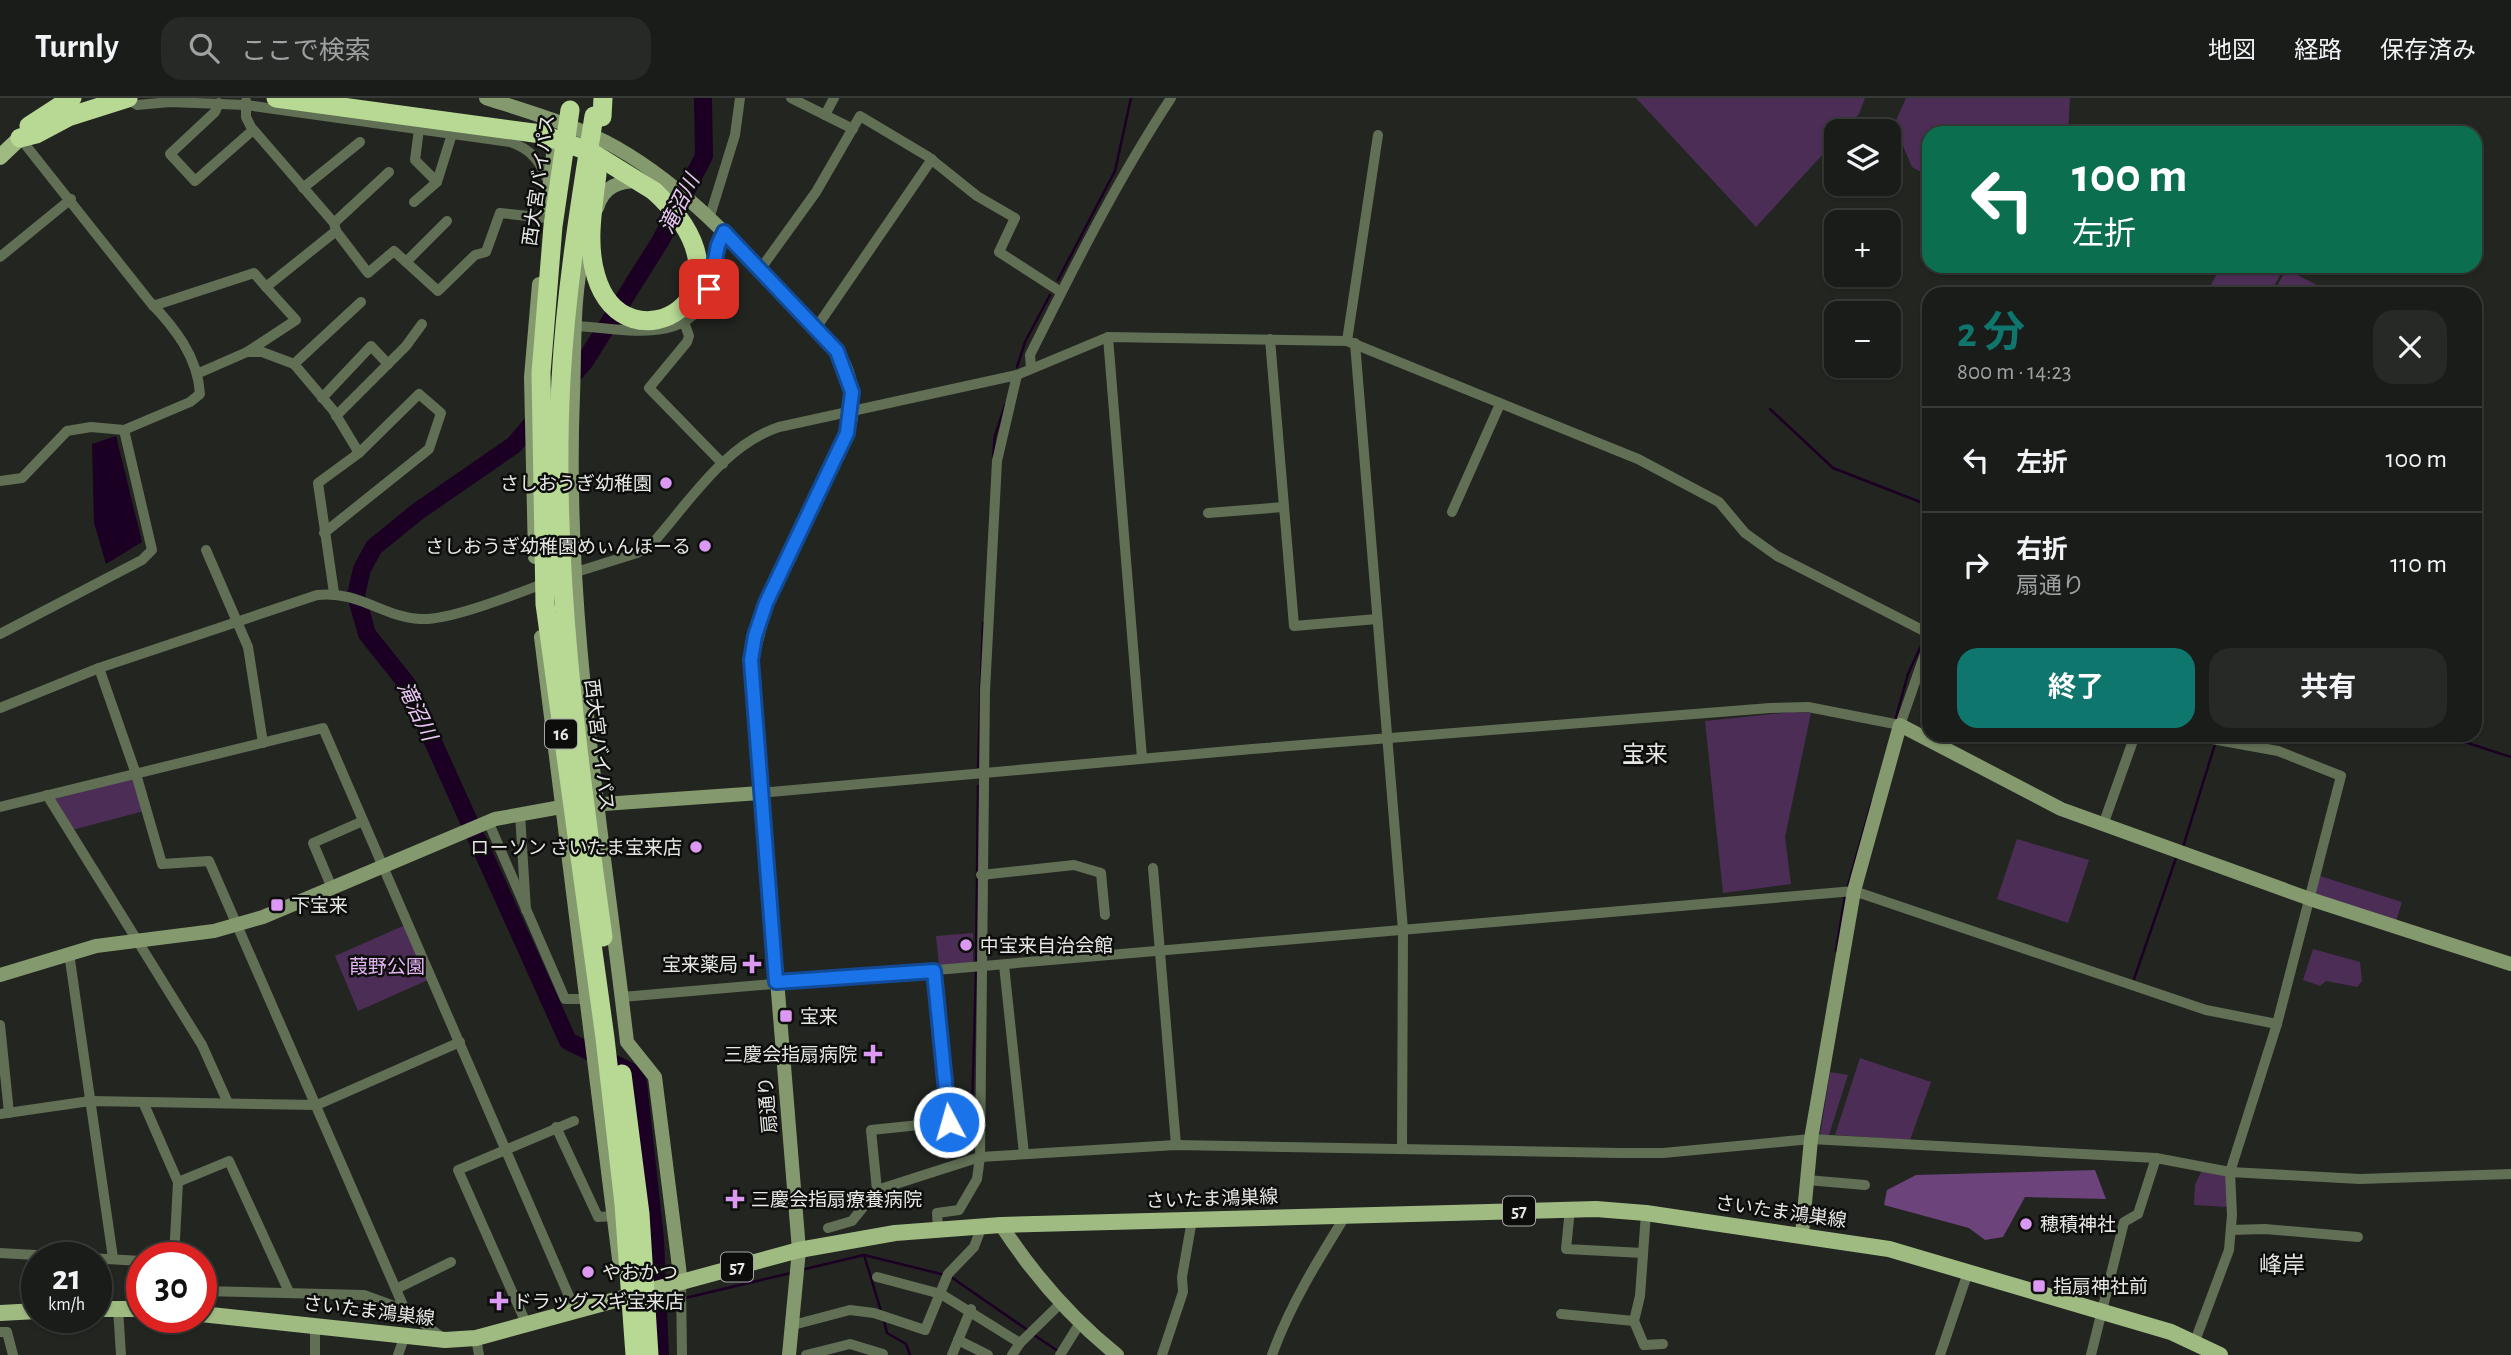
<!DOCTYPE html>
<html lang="ja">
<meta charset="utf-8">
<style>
:root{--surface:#1a1c19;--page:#272926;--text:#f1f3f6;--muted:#9fa1a2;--line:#383a38;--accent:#0f766e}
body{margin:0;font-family:"Alegreya Sans","Noto Sans JP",sans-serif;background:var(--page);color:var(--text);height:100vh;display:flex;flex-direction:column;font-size:26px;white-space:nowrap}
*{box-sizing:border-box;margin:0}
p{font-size:23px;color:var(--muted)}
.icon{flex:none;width:38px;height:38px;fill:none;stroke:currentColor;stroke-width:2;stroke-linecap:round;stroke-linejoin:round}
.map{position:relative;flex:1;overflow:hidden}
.sheet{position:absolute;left:1922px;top:189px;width:560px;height:455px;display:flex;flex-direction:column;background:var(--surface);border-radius:21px;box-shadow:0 2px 5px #0004,0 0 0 2px var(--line)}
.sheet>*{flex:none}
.banner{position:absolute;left:1922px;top:28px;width:560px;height:147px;border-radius:21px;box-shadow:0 2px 5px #0004,0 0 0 2px var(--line);background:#0b6e4f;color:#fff;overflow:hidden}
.controls{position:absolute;left:1824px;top:21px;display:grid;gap:14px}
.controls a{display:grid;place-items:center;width:77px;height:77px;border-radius:14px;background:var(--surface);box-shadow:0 2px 5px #0004,0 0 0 2px var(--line);font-size:35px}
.speed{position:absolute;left:21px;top:1144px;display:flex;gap:14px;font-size:35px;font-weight:700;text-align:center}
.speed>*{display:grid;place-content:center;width:91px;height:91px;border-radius:50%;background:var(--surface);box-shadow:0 2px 5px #0004,0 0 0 2px var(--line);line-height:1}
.speed small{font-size:18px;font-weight:400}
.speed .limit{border:10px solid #d22;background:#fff;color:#111}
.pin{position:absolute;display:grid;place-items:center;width:60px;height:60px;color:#fff;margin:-30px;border-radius:14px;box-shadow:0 4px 10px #0006}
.me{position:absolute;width:77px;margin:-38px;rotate:354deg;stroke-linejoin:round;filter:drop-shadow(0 0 5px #0008)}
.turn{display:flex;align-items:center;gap:24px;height:147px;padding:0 35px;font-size:32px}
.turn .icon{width:91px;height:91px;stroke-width:2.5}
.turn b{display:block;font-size:49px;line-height:60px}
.round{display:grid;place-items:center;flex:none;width:74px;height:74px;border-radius:21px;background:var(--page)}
.overview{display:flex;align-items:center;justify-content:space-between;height:119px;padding:0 35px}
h1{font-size:42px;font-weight:700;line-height:52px;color:var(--accent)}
.button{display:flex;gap:14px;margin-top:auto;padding:14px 35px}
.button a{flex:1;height:80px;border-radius:21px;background:var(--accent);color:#fff;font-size:28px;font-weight:700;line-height:80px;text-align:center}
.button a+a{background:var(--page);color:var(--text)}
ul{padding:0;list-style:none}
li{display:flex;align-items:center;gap:21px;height:105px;padding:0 35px;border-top:2px solid var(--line)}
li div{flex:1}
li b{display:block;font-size:26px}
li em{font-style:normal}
header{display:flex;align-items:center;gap:42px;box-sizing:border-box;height:98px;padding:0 35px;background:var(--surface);border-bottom:2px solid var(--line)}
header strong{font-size:33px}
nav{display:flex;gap:38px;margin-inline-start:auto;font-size:24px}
.search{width:490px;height:63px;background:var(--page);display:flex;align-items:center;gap:18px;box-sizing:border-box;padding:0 24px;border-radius:21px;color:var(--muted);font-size:26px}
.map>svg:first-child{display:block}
.green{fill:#4c2d56}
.forest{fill:#6c437a}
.water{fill:#1b0024}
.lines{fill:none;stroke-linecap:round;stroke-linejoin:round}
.stream{stroke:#1b0024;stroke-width:2.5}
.river{stroke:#1b0024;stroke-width:18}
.street{stroke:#616f54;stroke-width:10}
.secondary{stroke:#849a6e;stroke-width:14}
.primary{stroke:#9fbb82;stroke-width:16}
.highway{stroke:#b7d994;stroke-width:19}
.highway-bridge{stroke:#b7d994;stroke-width:19}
.route-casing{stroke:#114b97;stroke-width:18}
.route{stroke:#1a73e8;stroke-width:12}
.poi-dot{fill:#dc99f4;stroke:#0d0e0c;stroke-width:2.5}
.labels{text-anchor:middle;stroke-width:5;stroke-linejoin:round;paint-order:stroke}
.shield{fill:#0d0e0c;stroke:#a5a7a4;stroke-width:2}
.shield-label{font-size:18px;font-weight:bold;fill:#e6e8e5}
.street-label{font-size:19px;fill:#e6e8e5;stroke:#0d0e0c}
.poi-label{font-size:19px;fill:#e6e8e5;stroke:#0d0e0c;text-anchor:start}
.park-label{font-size:19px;fill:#e5b5f6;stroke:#0d0e0c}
.water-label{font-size:21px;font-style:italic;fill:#ebc7f8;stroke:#0d0e0c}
.quarter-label{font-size:23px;fill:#e6e8e5;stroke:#0d0e0c}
</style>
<header>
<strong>Turnly</strong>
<div class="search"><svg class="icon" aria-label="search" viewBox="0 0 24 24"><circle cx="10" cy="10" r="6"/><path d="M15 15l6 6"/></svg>ここで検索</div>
<nav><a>地図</a><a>経路</a><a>保存済み</a></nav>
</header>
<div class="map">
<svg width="2511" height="1257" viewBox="0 0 2511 1257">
<rect width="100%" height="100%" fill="#232521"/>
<g class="green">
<path d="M1636,0H1865L1859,16L1843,33H1836V42L1756,129Z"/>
<path d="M1906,0H2070L2068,35H1928V71L1923,75L1912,69L1894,27Z"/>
<path d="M2221,168H2282L2284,169L2270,196H2206Z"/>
<path d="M2286,171L2334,196H2273Z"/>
<path d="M1793,614L1811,615L1785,739L1791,786L1723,795L1705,623Z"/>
<path d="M134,680L144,713L72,732L52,699Z"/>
<path d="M2017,741L2089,762L2068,825L1997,801Z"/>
<path d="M2320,778L2402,804L2396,823L2315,796Z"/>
<path d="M405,827L428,882L358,913L335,858Z"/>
<path d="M973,835V865L939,868L936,838Z"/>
<path d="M2313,851L2360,864L2362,883L2357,889L2326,883L2320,888L2303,882Z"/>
<path d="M1860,960L1931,984L1910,1042L1835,1037Z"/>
<path d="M1830,974L1848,977L1829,1037H1820Z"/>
<path d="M2202,1072L2227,1077V1109L2194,1107L2195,1087Z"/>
</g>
<path class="forest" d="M2095,1072L2106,1101L2025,1099L2003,1139L1985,1142L1969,1130L1884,1107L1887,1092L1916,1077Z"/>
<path class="water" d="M116,338L142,444L106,466L94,425L92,346Z"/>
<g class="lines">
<g class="stream">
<path d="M1058,182L1115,73L1131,0"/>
<path d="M1017,269L1025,244L1050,197"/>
<path d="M1770,311L1833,370L1928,407"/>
<path d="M993,358L995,338L1005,307"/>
<path d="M1895,623L1908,576L1926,537"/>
<path d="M2443,637L2511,659"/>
<path d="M978,669L983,525"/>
<path d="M2183,749L2216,643"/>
<path d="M1847,791L1872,703"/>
<path d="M1836,853L1845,798"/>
<path d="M976,865L978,688"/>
<path d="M2134,881L2176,760"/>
<path d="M971,1047L976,873"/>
<path d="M864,1157L945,1177"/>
<path d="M801,1172L864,1157L881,1213"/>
<path d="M951,1179L1029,1233"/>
<path d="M685,1200L791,1175"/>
<path d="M659,1207L679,1202"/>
<path d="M884,1223L887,1235L906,1246L910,1257"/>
<path d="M1034,1237L1058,1253"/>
</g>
<g class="river">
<path d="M565,286L585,263L661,142L704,58L703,0"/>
<path d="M540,316L514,347L417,414L374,449L362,471L356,497L367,536L407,586L568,943L633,975L638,985L655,1141L660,1257"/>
</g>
<g class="street">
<path d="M125,0L137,7L170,4L246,7L510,44C532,51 540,64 549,85"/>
<path d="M791,0L853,31"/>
<path d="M246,3V19L251,29L334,125L336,133L266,189L296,222L247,254"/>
<path d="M219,5L215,14L170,56L195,83L253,32"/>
<path d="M825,17L834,0"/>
<path d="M419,31L415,62L437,84"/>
<path d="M303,90L360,44"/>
<path d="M414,104L437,84L452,36"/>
<path d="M709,121L735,37L740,0"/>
<path d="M334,125L389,74"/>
<path d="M336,133L368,175L394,153L438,193L475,157L486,154L500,115L546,120"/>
<path d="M0,159L71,101"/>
<path d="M406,164L447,123"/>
<path d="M759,173L816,94L860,18L927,58L977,98L1015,120L999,154L1061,194"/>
<path d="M153,208L254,175L266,189"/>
<path d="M684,224L689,238L687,244L649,290L723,366"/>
<path d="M570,228C617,228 689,252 709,192C716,172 714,153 724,134"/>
<path d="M816,230L932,61"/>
<path d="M1108,239L1142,660"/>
<path d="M1270,241L1294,528L1377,521"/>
<path d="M1347,243L1378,37"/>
<path d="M1355,245L1403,832L1402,1051"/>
<path d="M294,266L361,204"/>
<path d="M1031,270L1030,257C1074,169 1117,82 1171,0"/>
<path d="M199,275L247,254H262L294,266L333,312L359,355L318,385L334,495"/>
<path d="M322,300L371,248L388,266"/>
<path d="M336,318L406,248L422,226"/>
<path d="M0,383L22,380L67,333L91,329L124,332"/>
<path d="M1452,414L1500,306"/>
<path d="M1208,415L1284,409"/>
<path d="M324,435L429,351L441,315L419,296L359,355"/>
<path d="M206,452L248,549L263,645"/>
<path d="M570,476L637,455L651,447C688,406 724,347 779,329L1017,277L1108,239L1347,243L1638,361L1719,404L1745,435L1777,458L1928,535"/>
<path d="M0,536L142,462L152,452L124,332L190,304L200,296C198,259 175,230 150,204L20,40"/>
<path d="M99,570L136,676L162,766L209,763L405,1212L443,1240"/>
<path d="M0,610L99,570L317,497C358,492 383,519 420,521C450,523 518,495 548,484"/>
<path d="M2190,637L2278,653L2341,678L2277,926L2230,1074L2232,1117L2229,1152L2195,1243"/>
<path d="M760,695L1252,651L1770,610L1808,609L1900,627L1928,547"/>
<path d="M47,697L202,947L228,1005"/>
<path d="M0,709L323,630L575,1212"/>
<path d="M520,716L526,812"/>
<path d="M488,723L565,901H586"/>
<path d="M2103,727L2135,637"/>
<path d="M1153,770L1176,1047"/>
<path d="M981,777L1074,767L1101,775L1105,817"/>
<path d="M332,790L313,745L363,723"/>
<path d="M69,855L113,1160"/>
<path d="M1004,867L1024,1056"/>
<path d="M622,899L1854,793L2206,912L2277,926"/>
<path d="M0,927L9,1015"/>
<path d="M143,1004L178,1084L174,1160"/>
<path d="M0,1016L90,1003L317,1007L460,944"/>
<path d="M556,1029L598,1119L614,1118"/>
<path d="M1807,1082L1865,1087"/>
<path d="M178,1084L229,1063L289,1194"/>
<path d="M877,1092L871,1032L949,1024L934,873"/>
<path d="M1570,1111L1566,1151L1643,1155"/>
<path d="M1646,1115L1640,1198L1634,1223L1644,1247L1663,1246"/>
<path d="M828,1130L852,1123L877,1092L980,1059L1176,1047L1620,1055H1663L1811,1041L2156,1060L2230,1074L2360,1081L2511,1076"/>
<path d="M938,1131L937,1115L959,1112L977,1081L980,1059L985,593L997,363L1017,277"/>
<path d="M2231,1132L2265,1131L2358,1139"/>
<path d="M0,1155L142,1163"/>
<path d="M877,1179L941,1196L1020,1245"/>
<path d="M681,1185L682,1257"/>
<path d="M396,1191L451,1164"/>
<path d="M201,1193L364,1197L405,1212"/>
<path d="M118,1210L121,1257"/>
<path d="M1561,1216L1634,1223"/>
<path d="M526,1225L458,1072L574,1023"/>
<path d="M793,1227L850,1212L874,1215L925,1232L948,1176L974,1149L982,1128"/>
<path d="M0,1234H7L13,1257"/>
<path d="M476,1240L479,1257"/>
<path d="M958,1242L988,1257"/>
<path d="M315,1257V1227"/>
<path d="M398,1257L404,1240"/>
<path d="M806,1257L850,1246L883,1256"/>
<path d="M952,1257L971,1211"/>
<path d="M1012,1257L1020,1245L1061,1205"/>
<path d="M1060,1257L1080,1225"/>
<path d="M1162,1257L1183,1194L1182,1179L1192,1122"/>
<path d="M1272,1257C1290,1207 1318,1162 1346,1117"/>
<path d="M1940,1257L1968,1174"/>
<path d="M2091,1257L2124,1124L2138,1116L2156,1060"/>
</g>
<g class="secondary">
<path d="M486,0C526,13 568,25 606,44C694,90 759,173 828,242C851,268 858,302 847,335L766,505L751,562L799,1152L789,1257"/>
<path d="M547,110L555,39"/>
<path d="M597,110C603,88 619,83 640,83"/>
<path d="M585,149C572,195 575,249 573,297C564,515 602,728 627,944L655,979L681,1185"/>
<path d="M535,459L531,279L539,186"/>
<path d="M541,539L619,1161"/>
<path d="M0,877L96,848L214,833L263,819L495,721L561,709L760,695"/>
<path d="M1001,1127C1033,1176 1072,1221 1117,1257"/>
<path d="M1802,1136L1811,1041L1854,793L1900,627L2061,711L2310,801L2511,866"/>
</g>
<g class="primary">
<path d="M0,59L20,40"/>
<path d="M96,1211H142"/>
<path d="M0,1215L37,1213"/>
<path d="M201,1216L445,1242L476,1240L799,1152L895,1135L1001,1127L1596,1111L1646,1115L1889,1151L2171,1234L2220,1257"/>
</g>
<g class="highway">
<path d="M276,0L541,36L591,54L654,93"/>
<path d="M602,19L603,0"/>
<path d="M29,28L72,0"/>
<path d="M20,40L36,36L68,19L128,0"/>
</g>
<g class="highway-bridge">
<path d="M570,12L553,128L541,275L545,506L605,940L624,1106L635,1257"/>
<path d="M594,18C580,105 566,192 561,281C551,468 577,654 603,839"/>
<path d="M597,76C593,109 586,146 596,178C624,275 770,199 654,93"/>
<path d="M622,976L640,1116L649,1257"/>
</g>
</g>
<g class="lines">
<defs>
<path id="route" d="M709,191L718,147L724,134L837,253L852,294L847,335L766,505L755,538L751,562L776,884L934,873L949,1024"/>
</defs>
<use href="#route" class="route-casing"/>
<use href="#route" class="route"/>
</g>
<g class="poi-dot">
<circle cx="666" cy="385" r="7"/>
<circle cx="705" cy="448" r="7"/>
<circle cx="696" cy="749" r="7"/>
<rect x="270" y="800" width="14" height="14" rx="3.5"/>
<circle cx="966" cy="847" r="7"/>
<path d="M748.5 855.5h7v7h7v7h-7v7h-7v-7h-7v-7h7z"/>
<rect x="779" y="911" width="14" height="14" rx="3.5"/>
<path d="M869.5 945.5h7v7h7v7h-7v7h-7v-7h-7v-7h7z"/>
<path d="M731.5 1090.5h7v7h7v7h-7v7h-7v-7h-7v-7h7z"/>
<circle cx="2026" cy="1126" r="7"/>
<circle cx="588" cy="1174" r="7"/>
<rect x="2032" y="1181" width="14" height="14" rx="3.5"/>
<path d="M495.5 1192.5h7v7h7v7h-7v7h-7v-7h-7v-7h7z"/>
</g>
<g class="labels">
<g class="shield">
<rect x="545" y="621.5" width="32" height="29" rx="5"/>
<rect x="1503" y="1098.5" width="32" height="29" rx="5"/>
<rect x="721" y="1154.5" width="32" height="29" rx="5"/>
</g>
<g class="shield-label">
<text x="561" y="642">16</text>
<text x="1519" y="1119">57</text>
<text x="737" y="1175">57</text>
</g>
<g class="street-label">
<text transform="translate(538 82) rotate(-82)" y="7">西大宮バイパス</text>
<text transform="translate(600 647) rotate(83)" y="7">西大宮バイパス</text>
<text transform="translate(767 1007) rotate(-95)" y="7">扇通り</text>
<text transform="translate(1212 1100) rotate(-2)" y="7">さいたま鴻巣線</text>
<text transform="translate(1781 1113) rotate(8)" y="7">さいたま鴻巣線</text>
<text transform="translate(369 1212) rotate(7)" y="7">さいたま鴻巣線</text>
</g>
<g class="poi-label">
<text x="652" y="392" text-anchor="end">さしおうぎ幼稚園</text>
<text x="691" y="455" text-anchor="end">さしおうぎ幼稚園めぃんほーる</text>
<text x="682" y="756" text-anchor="end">ローソン さいたま宝来店</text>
<text x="291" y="814">下宝来</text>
<text x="980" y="854">中宝来自治会館</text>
<text x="738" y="873" text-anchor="end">宝来薬局</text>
<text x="800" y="925">宝来</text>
<text x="857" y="963" text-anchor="end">三慶会指扇病院</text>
<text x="751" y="1108">三慶会指扇療養病院</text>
<text x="2040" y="1133">穂積神社</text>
<text x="602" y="1181">やおかつ</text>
<text x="2053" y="1195">指扇神社前</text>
<text x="513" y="1210">ドラッグスギ宝来店</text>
</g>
<g class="park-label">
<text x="387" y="875">葭野公園</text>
</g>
<g class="water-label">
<text transform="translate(679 106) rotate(-63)" y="7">滝沼川</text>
<text transform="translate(417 613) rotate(64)" y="7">滝沼川</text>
</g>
<g class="quarter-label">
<text x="1645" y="664">宝来</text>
<text x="2282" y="1175">峰岸</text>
</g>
</g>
</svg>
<div class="controls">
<a><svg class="icon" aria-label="layers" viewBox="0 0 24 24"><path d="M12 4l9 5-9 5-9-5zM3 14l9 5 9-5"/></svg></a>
<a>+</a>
<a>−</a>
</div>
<div class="speed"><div>21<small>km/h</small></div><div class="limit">30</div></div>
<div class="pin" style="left:709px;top:191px;background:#d93025"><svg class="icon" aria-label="arrive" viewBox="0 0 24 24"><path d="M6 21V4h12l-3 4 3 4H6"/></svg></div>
<svg class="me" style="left:949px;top:1024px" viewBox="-20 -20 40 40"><circle r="17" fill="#1a73e8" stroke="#fff" stroke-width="3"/><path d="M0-11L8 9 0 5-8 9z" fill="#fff"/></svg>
<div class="banner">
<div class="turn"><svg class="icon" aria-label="left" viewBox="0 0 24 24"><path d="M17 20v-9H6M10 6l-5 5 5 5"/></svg><div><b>100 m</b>左折</div></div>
</div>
<section class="sheet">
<div class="overview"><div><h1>2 分</h1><p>800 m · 14:23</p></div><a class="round"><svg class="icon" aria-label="close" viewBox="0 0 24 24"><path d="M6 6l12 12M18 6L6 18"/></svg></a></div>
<ul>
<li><svg class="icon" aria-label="left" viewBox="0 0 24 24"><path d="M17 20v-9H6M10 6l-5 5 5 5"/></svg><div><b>左折</b></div><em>100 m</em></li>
<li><svg class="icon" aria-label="right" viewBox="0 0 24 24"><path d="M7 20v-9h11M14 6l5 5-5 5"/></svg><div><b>右折</b><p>扇通り</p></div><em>110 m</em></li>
</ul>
<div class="button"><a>終了</a><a>共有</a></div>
</section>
</div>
